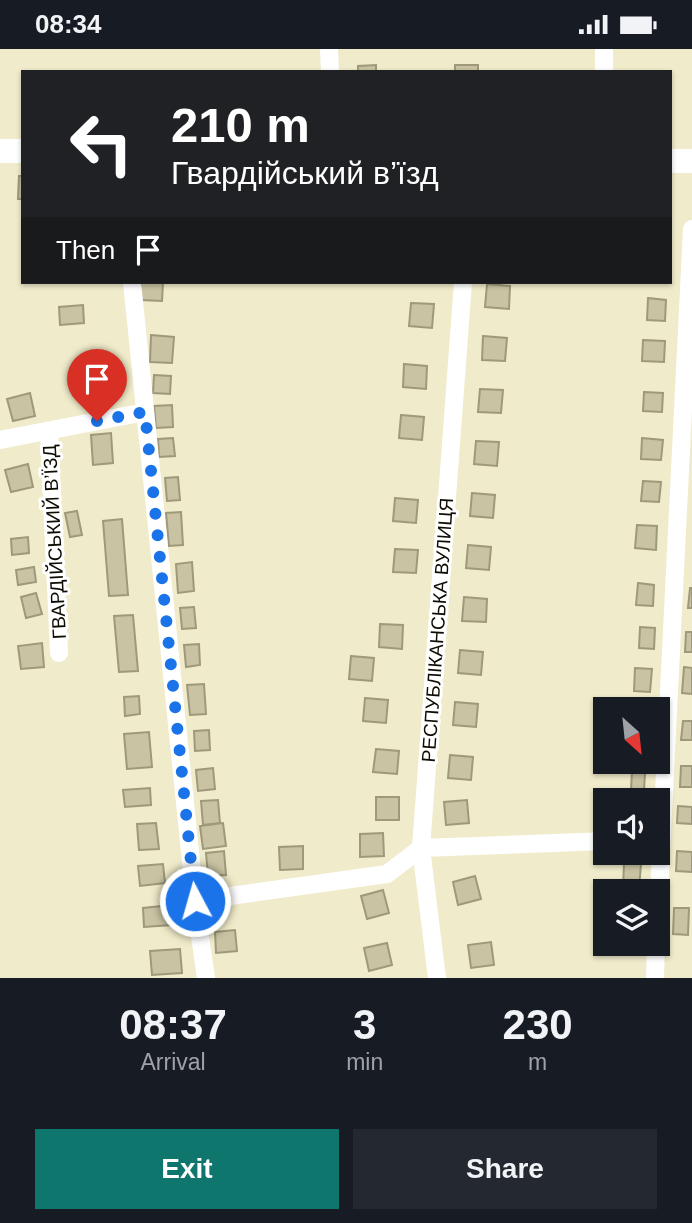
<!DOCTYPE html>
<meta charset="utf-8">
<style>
:root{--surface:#171b24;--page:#242831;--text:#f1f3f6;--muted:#9ea1a6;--accent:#0f766e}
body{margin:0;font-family:Arial,sans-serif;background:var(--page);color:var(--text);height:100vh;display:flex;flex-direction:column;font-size:26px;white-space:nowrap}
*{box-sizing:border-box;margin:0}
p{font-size:23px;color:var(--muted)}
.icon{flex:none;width:38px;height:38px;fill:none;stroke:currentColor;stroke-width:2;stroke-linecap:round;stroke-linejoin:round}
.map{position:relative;height:929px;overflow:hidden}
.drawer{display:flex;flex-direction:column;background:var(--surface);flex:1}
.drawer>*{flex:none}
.guide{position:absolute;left:21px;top:21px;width:651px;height:214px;border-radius:0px;box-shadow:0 2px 5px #0004;background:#202124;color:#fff;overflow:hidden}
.needle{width:46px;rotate:153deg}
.buttons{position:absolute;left:593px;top:648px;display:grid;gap:14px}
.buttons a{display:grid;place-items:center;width:77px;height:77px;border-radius:0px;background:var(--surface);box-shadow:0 2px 5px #0004;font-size:35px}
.pin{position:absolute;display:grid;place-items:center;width:60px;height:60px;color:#fff;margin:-72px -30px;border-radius:50% 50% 50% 0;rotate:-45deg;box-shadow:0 0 7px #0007}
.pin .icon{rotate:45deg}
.me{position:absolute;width:77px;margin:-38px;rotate:354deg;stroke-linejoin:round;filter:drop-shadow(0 0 5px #0008)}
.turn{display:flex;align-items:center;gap:24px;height:147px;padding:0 35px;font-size:32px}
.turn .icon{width:91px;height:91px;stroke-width:2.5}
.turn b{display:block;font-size:49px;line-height:60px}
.then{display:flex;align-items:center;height:66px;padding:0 35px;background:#0003;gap:14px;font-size:26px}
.eta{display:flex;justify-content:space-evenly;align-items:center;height:119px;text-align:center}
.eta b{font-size:42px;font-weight:600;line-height:49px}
.button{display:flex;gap:14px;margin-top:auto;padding:14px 35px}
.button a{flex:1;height:80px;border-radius:0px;background:var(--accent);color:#fff;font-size:28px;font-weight:600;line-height:80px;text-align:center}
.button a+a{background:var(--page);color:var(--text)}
.status{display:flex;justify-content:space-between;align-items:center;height:49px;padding:0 35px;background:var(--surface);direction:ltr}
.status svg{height:19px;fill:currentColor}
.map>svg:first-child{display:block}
.building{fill:#c9c3a3;stroke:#9e997a;stroke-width:2}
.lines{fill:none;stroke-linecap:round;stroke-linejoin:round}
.street{stroke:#fff;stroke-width:18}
.secondary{stroke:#fff;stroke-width:24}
.route{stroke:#1a73e8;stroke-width:12;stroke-dasharray:0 21.6}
.labels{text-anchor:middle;stroke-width:6;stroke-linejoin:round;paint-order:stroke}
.street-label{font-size:19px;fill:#0e0c03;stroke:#fff}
</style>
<div class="status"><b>08:34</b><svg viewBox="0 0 49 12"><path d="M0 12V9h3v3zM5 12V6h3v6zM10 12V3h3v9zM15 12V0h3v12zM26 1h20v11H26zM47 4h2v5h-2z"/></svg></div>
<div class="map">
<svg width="692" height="929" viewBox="0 0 692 929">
<rect width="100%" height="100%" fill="#f0ebca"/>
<g class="building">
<path d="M376,16V23H358V17Z"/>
<rect x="455" y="16" width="23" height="7"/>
<path d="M19,127H23V150H18Z"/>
<path d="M141,233H163L162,252L140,251Z"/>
<path d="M487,235L510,237L509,260L485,258Z"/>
<path d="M648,249L666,251L665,272L647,271Z"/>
<path d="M411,254L434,255L432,279L409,277Z"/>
<path d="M83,256L84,274L60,276L59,258Z"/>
<path d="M151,286L174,288L172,314L150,313Z"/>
<path d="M483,287L507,289L505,312L482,311Z"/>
<path d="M643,291L665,292L664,313L642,312Z"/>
<path d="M404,315L427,317L426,340L403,338Z"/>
<path d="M103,325L105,345L81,347L80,327Z"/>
<path d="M154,326L171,327L170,345L153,344Z"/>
<path d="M480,340L503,341L501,364L478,363Z"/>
<path d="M644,343L663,344L662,363L643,362Z"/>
<path d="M30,344L35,367L13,372L7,350Z"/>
<path d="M172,356L173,378L156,379L154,357Z"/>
<path d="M401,366L424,368L422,391L399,389Z"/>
<path d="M111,384L113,414L93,416L91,386Z"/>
<path d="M173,389L175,407L159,408L158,390Z"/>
<path d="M642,389L663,391L661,411L641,410Z"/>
<path d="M476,392L499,393L497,417L474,415Z"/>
<path d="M28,415L33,438L11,443L5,421Z"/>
<path d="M178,428L180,451L167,452L165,429Z"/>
<path d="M643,432L661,433L659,453L641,452Z"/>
<path d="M472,444L495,446L493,469L470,467Z"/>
<path d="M395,449L418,451L416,474L393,472Z"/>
<path d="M77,462L82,486L70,488L65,464Z"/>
<path d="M181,463L183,496L169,497L166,464Z"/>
<path d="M122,470L128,546L109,547L103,472Z"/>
<path d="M637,476L657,477L656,501L635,499Z"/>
<path d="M28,488L29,504L12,506L11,490Z"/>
<path d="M468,496L491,498L489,521L466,519Z"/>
<path d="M395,500L418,501L416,524L393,523Z"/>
<path d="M192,513L194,542L178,544L176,515Z"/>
<path d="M34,518L36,533L18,536L16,521Z"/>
<path d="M638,534L654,536L653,557L636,556Z"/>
<path d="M690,539H692V559H688Z"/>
<path d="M36,544L42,565L26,569L21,548Z"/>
<path d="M464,548L487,550L486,573L462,572Z"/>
<path d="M194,558L196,579L182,580L180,559Z"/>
<path d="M133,566L138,622L119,623L114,567Z"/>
<path d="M380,575L403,576L402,600L379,598Z"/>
<path d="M640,578L655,579L654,600L639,599Z"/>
<path d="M686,583H692V603H685Z"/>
<path d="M42,594L44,618L21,620L18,597Z"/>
<path d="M199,595L200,616L186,618L184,596Z"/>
<path d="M460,601L483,603L481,626L458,624Z"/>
<path d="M351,607L374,609L372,632L349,630Z"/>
<path d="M684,618L692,619V645L682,644Z"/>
<path d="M635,619L652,620L650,643L634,642Z"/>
<path d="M204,635L206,665L190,666L187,636Z"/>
<path d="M139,647L140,665L125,667L124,648Z"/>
<path d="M365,649L388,651L386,674L363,672Z"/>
<path d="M455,653L478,655L476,678L453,676Z"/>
<path d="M683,672H692V691H681Z"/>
<path d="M209,681L210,701L195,702L194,682Z"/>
<path d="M149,683L152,718L127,720L124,685Z"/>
<path d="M376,700L399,702L397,725L373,723Z"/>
<path d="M450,706L473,708L471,731L448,729Z"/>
<path d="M681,717H692V738H680Z"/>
<path d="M213,719L215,740L198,742L196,721Z"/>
<path d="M632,722L645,723L644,742L631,741Z"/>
<path d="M150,739L151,756L125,758L123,741Z"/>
<rect x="376" y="748" width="23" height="23"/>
<path d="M218,751L220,774L203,776L201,752Z"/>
<path d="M467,751L469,774L446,776L444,753Z"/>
<path d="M678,757L692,758V775L677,774Z"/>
<path d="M156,774L159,800L139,801L137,775Z"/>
<path d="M223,774L226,797L203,800L200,777Z"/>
<path d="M383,784L384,807L360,808V785Z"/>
<path d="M303,797V820L280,821L279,798Z"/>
<path d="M224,802L226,826L208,827L206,804Z"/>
<path d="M677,802L692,803V823L676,822Z"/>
<path d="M624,814L641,815L639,840L623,839Z"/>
<path d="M163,815L165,834L140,837L138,817Z"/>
<path d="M475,827L481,850L458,856L453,833Z"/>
<path d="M383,841L389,864L367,870L361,847Z"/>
<path d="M171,856L172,876L144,878L143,859Z"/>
<path d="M674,859H689L688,886L673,885Z"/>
<path d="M235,881L237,902L216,904L215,883Z"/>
<path d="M491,893L494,916L471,919L468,896Z"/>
<path d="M387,894L392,916L369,922L364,899Z"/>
<path d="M180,900L182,924L152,926L150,902Z"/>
</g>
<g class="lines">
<g class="street">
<path d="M329,0L330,23"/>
<path d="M604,0V23"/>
<path d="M132,233L195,852L206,929"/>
<path d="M49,382L59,604"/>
<path d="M0,391L145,363"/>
<path d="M195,852L387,825L421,799L606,792"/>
<path d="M658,863L692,180"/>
<path d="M437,929L421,799L463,233"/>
<path d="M655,929L656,894"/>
</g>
<g class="secondary">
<path d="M0,102H23"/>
<path d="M670,112H692"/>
</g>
</g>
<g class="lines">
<path class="route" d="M97,372L145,363L195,852"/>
</g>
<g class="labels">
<g class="street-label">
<text transform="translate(54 493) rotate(-93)" y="7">ГВАРДІЙСЬКИЙ В’ЇЗД</text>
<text transform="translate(437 581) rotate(-86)" y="7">РЕСПУБЛІКАНСЬКА ВУЛИЦЯ</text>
</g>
</g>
</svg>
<div class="buttons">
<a><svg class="needle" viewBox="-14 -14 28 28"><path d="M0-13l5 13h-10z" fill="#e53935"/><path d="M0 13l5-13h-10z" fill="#9ea1a6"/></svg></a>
<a><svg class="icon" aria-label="sound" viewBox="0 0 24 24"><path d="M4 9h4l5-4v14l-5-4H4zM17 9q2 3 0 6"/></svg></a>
<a><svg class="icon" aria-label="layers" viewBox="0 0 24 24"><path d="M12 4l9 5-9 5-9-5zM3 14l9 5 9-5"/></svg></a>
</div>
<div class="pin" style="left:97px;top:372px;background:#d93025"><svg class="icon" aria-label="arrive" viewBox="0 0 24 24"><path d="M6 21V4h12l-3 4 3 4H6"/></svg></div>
<svg class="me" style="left:195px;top:852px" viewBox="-20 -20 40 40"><circle r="17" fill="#1a73e8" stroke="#fff" stroke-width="3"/><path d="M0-11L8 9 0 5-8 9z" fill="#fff"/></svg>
<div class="guide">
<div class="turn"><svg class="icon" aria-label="left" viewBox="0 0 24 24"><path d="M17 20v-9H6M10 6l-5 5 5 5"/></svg><div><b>210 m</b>Гвардійський в’їзд</div></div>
<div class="then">Then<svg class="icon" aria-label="arrive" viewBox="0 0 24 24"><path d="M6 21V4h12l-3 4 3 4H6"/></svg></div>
</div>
</div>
<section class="drawer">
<div class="eta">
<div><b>08:37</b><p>Arrival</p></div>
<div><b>3</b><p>min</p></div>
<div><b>230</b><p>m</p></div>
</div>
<div class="button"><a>Exit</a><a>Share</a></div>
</section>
